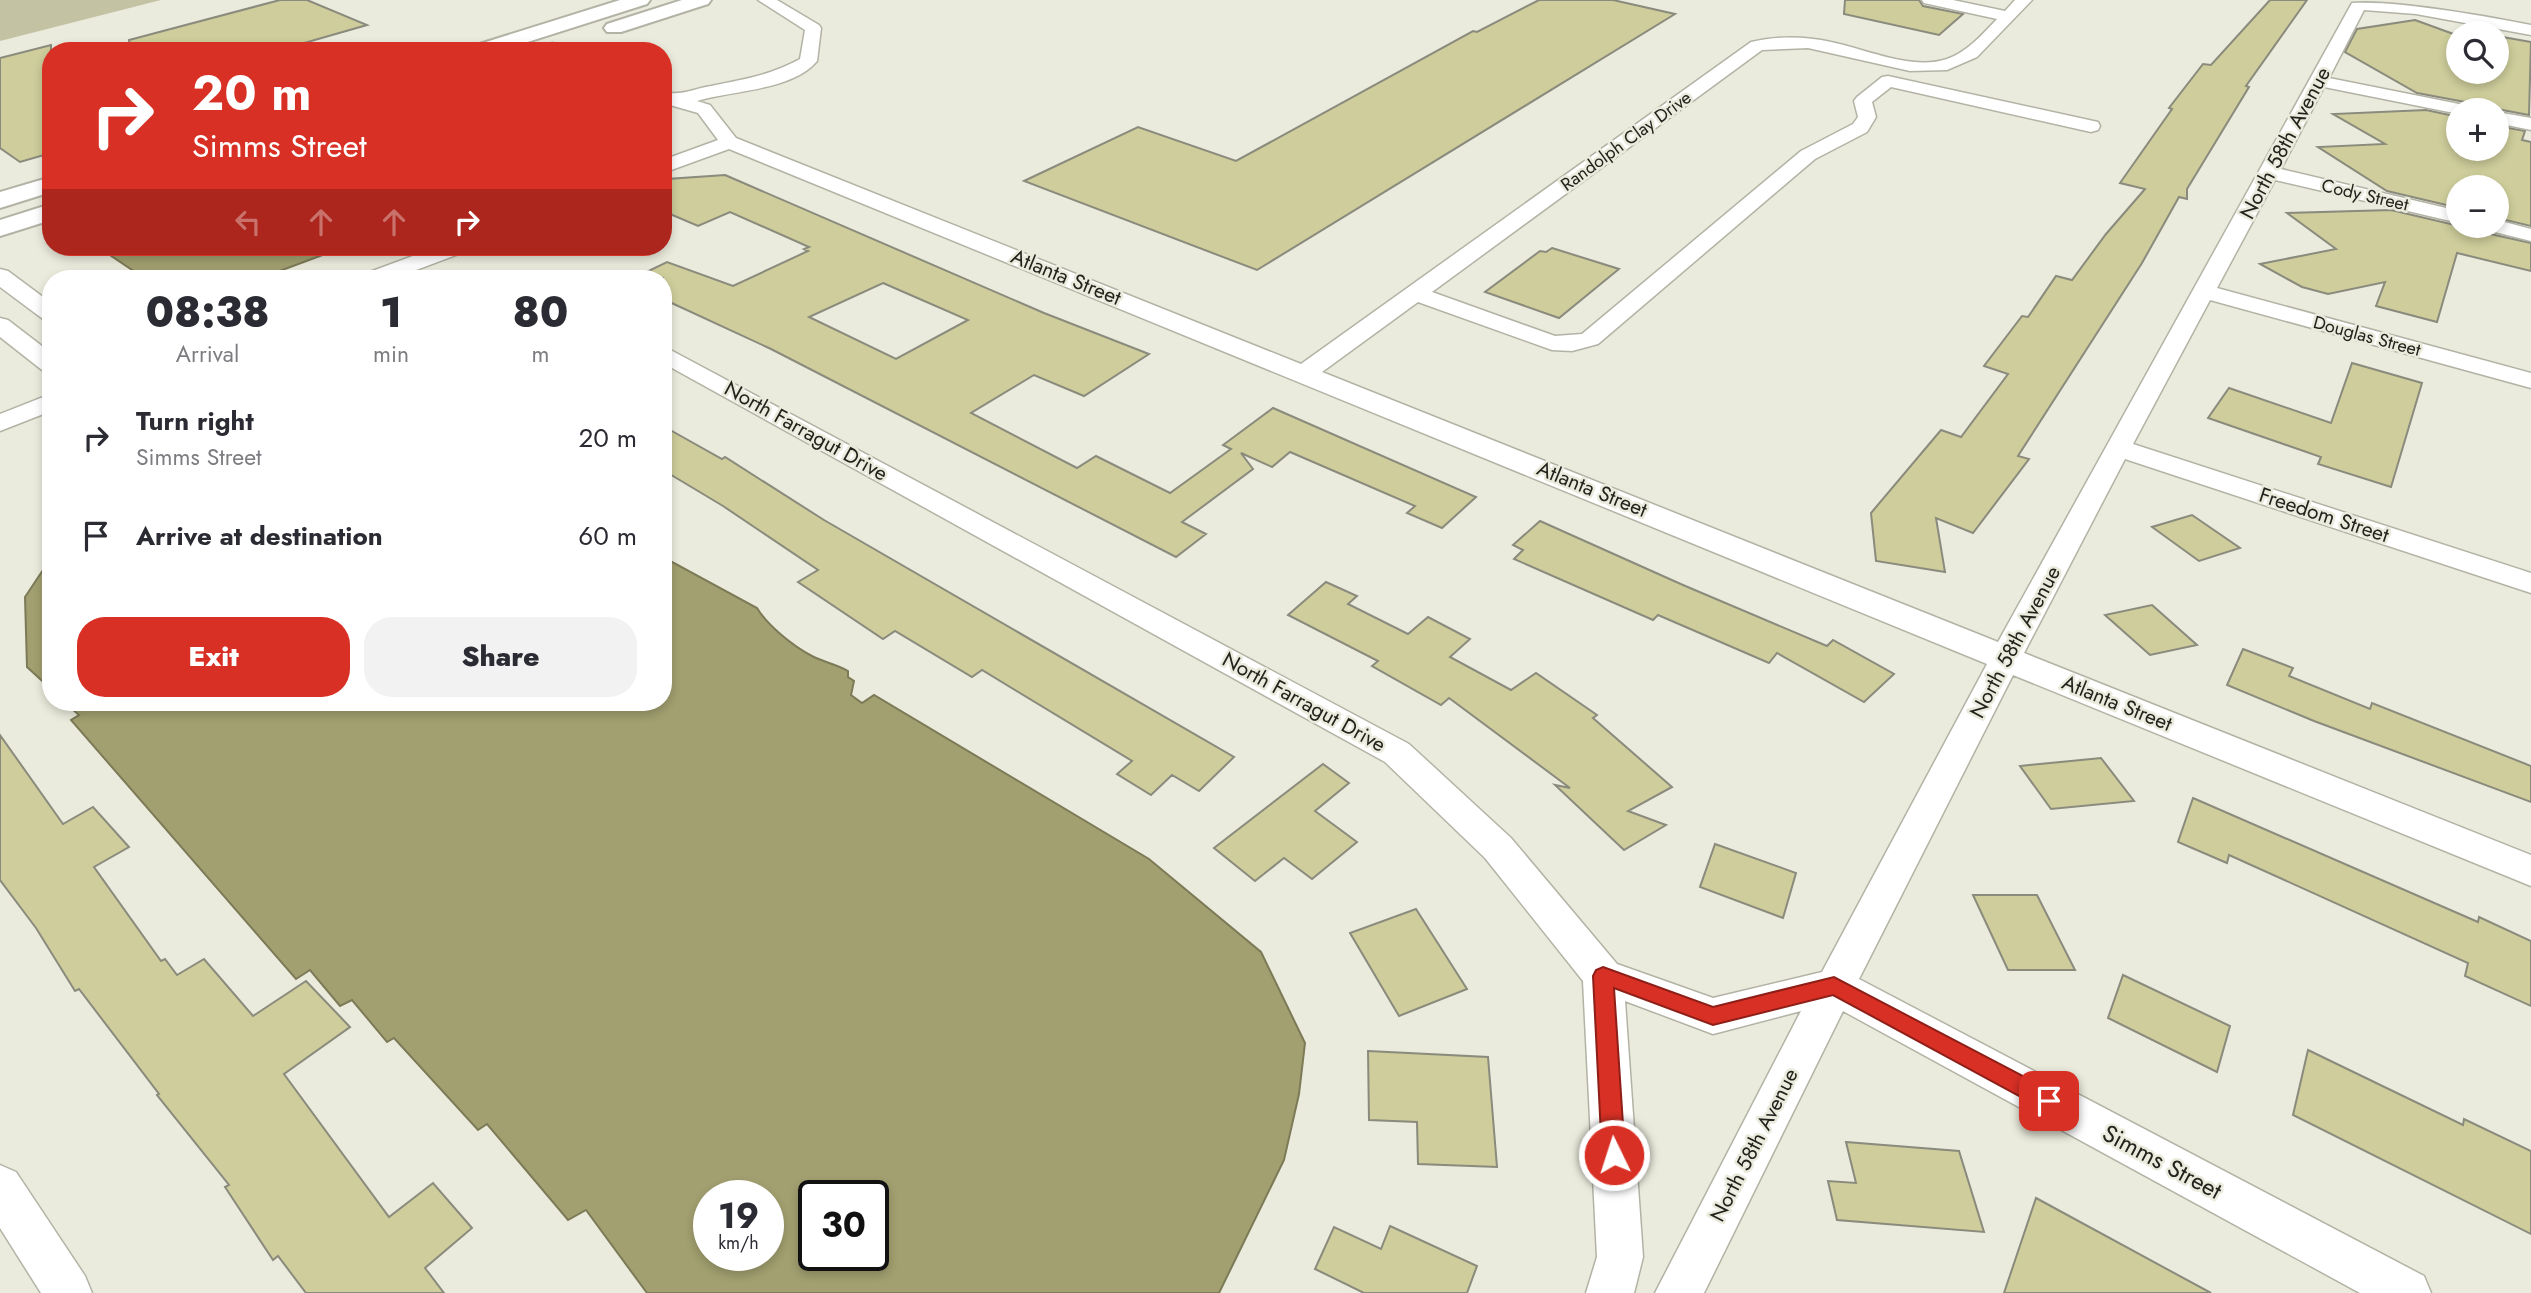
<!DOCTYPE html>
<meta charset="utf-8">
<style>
:root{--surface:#fff;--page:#f2f2f3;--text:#2b2b33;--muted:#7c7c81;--accent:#d93025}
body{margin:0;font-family:Jost,sans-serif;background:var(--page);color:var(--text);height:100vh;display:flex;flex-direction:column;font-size:26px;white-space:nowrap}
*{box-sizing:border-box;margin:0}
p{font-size:23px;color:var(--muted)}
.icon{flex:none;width:38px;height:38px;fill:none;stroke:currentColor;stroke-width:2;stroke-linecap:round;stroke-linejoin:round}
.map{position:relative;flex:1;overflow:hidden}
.panel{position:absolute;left:42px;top:270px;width:630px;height:441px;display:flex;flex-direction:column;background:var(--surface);border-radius:28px;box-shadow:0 4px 10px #0003}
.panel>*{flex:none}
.guide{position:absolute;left:42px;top:42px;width:630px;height:214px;border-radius:28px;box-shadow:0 4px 10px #0003;background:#d93025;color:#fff;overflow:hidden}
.tools{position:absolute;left:2446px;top:21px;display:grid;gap:14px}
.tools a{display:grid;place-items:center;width:63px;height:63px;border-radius:50%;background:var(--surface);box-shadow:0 4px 10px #0003;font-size:35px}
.speed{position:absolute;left:693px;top:1180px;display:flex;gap:14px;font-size:35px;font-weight:700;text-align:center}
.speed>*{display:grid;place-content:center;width:91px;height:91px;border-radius:50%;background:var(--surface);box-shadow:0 4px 10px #0003;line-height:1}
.speed small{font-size:18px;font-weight:400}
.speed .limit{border:4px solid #111;border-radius:10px;background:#fff;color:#111}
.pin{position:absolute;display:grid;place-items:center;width:60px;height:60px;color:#fff;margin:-30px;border-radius:14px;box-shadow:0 4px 10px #0006}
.me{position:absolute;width:77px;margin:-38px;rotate:356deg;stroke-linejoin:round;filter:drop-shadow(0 0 5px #0008)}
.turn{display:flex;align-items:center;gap:24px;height:147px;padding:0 35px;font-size:32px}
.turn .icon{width:91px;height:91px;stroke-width:2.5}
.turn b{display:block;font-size:49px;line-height:60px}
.lanes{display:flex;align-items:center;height:66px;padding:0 35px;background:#0003;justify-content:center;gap:35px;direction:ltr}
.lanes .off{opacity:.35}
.eta{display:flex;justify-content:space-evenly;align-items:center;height:119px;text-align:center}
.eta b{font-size:42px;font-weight:800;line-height:49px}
.button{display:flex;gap:14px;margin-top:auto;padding:14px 35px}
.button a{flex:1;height:80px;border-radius:28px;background:var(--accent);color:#fff;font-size:28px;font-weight:800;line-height:80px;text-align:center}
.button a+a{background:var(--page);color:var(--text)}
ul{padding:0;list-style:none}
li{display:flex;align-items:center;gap:21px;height:98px;padding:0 35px}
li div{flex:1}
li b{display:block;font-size:26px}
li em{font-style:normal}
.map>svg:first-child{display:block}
.green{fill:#c3c2a2}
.water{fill:#a2a070;stroke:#7c7a57;stroke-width:2;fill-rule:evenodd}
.building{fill:#cecd9b;stroke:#8a8a7d;stroke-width:2;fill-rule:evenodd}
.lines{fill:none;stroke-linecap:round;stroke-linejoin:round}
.street-casing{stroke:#b3b3a5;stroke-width:3}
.primary-casing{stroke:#b3b3a5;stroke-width:4}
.street{fill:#fff;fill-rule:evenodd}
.primary{fill:#fff;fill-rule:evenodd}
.route{fill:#d93025;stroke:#8d1f18;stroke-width:2}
.labels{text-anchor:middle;stroke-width:5;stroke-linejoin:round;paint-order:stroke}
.far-street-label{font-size:18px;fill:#23231e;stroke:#ebebdd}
.street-label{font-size:21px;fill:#23231e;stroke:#ebebdd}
.near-street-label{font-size:24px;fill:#23231e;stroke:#ebebdd}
</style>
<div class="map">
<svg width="2531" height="1293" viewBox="0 0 2531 1293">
<rect width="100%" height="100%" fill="#ebebdd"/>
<path class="green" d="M0,0H161L0,41Z"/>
<g class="water">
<path d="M98,247H344L261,278H144Z"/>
<path d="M663,553L672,562L757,608C768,626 793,646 812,656C823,662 836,664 848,671V677L854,681L851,695L862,703L874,695L1149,859L1261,952L1305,1043L1299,1094L1284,1160L1219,1293H647L586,1210L568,1220L487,1124L478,1130L394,1038L387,1042L352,1000L340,1006L310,970L296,979L71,720L79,715L64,702H663ZM709,1195H768V1255H709ZM814,1195H873V1255H814Z"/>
<path d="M51,558V689L27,667L25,597Z"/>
</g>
<g class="building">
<path d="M280,0H307L367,25L280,50L274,47L259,51H130L129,40Z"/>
<path d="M1539,0H1613L1675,14L1257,270L1024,181L1138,127L1236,161L1473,31L1477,32Z"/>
<path d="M1845,0H1919L1923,6L1963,14L1939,35L1844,14Z"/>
<path d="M2270,0H2307L2246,86L2249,87L2187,189V199L2179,197L2142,263L2018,456L2029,459L1973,533L1936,518L1945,572L1876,561L1871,513L1941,430L1961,437L2008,374L1984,366L2022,316L2028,317L2056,276L2072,280L2106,234L2145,189L2120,183L2172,109L2169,108L2203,64L2211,65Z"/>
<path d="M2415,20L2459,36V72H2497V36L2531,42L2529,115L2497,109L2475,110L2465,102L2417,93L2345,52L2357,29Z"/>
<path d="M51,45V153L20,162L0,148V58Z"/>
<path d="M2426,110L2459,117V149H2497V126L2525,131L2522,140L2531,142V226L2497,218V187H2459V208L2387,191L2318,147L2385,144L2333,114Z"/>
<path d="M725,175L1044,313L1149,354L1084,396L1034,375L971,413L1077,468L1096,456L1170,493L1231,449L1223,445L1273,408L1476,497L1442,528L1407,513L1415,506L1290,452L1272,467L1241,453L1253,469L1182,522L1206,534L1176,557L771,349L663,299V278H634L667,262L733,286L808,251L804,249L809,247L730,212L698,226L663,211V194L667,179ZM883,283L968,320L896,359L809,317Z"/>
<path d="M2391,210L2459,226H2480L2486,233L2531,243V271L2457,253L2437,322L2376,306L2385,282L2328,294L2302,287L2260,264L2336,249L2287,213Z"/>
<path d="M1552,248L1619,269L1559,318L1485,292L1540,251L1546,252Z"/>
<path d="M2352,363L2422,383L2391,487L2318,464L2321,457L2208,418L2229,388L2331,423Z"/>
<path d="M663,426L722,459L725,457L824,520L1234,757L1199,791L1172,775L1151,795L1117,774L1132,761L982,670L972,677L895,631L883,639L798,582L818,570L723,506L663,470Z"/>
<path d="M2192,515L2240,548L2199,561L2152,527Z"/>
<path d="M1540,521L1683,585L1827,646L1833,640L1894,674L1864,702L1777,653L1769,663L1658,615L1653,620L1514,559L1523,550L1513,545Z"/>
<path d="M1326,582L1357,596L1348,604L1408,634L1428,617L1470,639L1450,657L1511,690L1536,673L1597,715L1593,718L1672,787L1628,811L1666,825L1624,850L1555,785L1570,788L1449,698L1441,705L1372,666L1378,661L1288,615Z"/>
<path d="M2152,605L2197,645L2150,655L2105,615Z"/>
<path d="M2243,649L2293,668L2289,676L2370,709L2372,703L2531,766V802L2314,721L2227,685Z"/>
<path d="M0,735L63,824L93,807L129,847L94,867L161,961L165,959L177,975L204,959L253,1016L306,981L350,1027L284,1074L389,1217L433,1183L472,1228L425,1268L444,1293H306L278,1256L273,1260L225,1187L229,1185L157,1095L159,1094L79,989L75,991L36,928L0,880Z"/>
<path d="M2101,758L2134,801L2051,809L2020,766Z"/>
<path d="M1323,764L1349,783L1315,811L1357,842L1312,879L1284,858L1255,881L1214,848Z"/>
<path d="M2193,798L2478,922L2479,917L2531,941V1006L2465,976L2468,963L2229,855L2227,863L2178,842Z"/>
<path d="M1715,844L1796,873L1783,918L1700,887Z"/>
<path d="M1973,895H2037L2075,970H2008Z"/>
<path d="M1416,909L1467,989L1399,1016L1350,933Z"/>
<path d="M2123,975L2230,1026L2217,1072L2108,1018Z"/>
<path d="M2308,1050L2463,1125L2464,1119L2531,1151V1234L2293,1115Z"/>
<path d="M1368,1051L1488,1057L1497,1167L1418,1164L1417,1122L1369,1120Z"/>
<path d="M1846,1142L1959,1151L1984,1232L1837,1220L1828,1181L1856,1183Z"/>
<path d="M2036,1198L2211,1293H2004Z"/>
<path d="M1390,1226L1477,1266L1467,1293H1364L1315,1269L1334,1227L1381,1249Z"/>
</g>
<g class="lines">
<defs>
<g id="street">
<path d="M758,0H777L819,25L821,28L817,61C792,91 732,90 697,101L710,105L736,138L1301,364L1751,42C1778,36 1805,36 1831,42C1866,49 1912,71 1947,59C1967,52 1983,34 1997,19L1924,3L1922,0H1953L2005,11L2015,0H2032L1977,57L1947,70L1910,71L1808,48L1762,50L1432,292L1555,336L1582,334L1801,151L1853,124L1858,117L1854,101L1857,97L1882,77L1888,76L2098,122L2100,126L2098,130L2091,132L1891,87L1872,102L1876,117L1867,132L1815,159L1598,344L1572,351L1552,350L1418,302L1322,372L1998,642L2352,3C2394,0 2487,16 2531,25V35L2416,14L2364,10L2329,78L2464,105L2473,110H2459V114L2324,87L2281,169L2459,211V223L2275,180L2217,288L2531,373V388L2210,300L2133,444L2531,573V593L2125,459L2024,653L2531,855V886L2013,675L1859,979L2424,1276L2431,1293H2360L1843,1011L1704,1293H1655L1801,1011L1713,1034L1625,1001L1643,1257L1634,1293H1586L1597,1257L1583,981L1485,858L1385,762L663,363V346L1409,744L1511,838L1617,964L1713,998L1822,972L1987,664L729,149L663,173V160L718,140L698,113L663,103V92C682,96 693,89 711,86C745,79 768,76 800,59L805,30Z"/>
<path d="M553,43L567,51H547L545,48L547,44Z"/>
<path d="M2497,112L2531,118V130L2497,123Z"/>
<path d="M2497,220L2531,229V241L2487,230L2483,226H2497Z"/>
<path d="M437,247H467L464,252L395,278H364L367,273Z"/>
<path d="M0,269L8,271L51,303V321L43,319L0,287Z"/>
<path d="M0,318L8,320L51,353V372L42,370L0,337Z"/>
<path d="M51,394V411L0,431V414Z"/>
<path d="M0,1165L16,1172L85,1276L92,1293H41L0,1228Z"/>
</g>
<g id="primary">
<path d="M620,0H650L647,4L499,51H467L470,47Z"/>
<path d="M682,0H711L708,4L621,32H607L604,28L607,24Z"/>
<path d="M51,177V192L0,208V192Z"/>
<path d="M51,204V220L0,236V220Z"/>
</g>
</defs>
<use href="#street" class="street-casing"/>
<use href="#primary" class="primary-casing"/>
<use href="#street" class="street"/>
<use href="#primary" class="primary"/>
</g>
<path class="route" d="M1603,967L1713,1007L1834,977L2057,1094L2060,1101L2057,1108L2049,1111L2041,1108L1833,995L1713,1025L1614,988L1625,1155L1621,1162L1614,1165L1606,1162L1602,1155L1593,976L1596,970Z"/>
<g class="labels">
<g class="far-street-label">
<text transform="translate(1626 141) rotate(-36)" y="6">Randolph Clay Drive</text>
<text transform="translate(2365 195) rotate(13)" y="6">Cody Street</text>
<text transform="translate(2367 336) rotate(15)" y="6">Douglas Street</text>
</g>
<g class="street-label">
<text transform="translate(2285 143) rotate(-62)" y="7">North 58th Avenue</text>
<text transform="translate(1066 277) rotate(22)" y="7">Atlanta Street</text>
<text transform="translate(806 431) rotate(29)" y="7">North Farragut Drive</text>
<text transform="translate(1592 489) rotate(22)" y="7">Atlanta Street</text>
<text transform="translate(2324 515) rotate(18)" y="7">Freedom Street</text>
<text transform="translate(2015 642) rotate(-62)" y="7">North 58th Avenue</text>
<text transform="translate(1304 702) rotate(29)" y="7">North Farragut Drive</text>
<text transform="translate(2117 703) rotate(22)" y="7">Atlanta Street</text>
<text transform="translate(1754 1145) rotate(-63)" y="7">North 58th Avenue</text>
</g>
<g class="near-street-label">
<text transform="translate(2162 1162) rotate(28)" y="8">Simms Street</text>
</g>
</g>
</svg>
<div class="tools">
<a><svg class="icon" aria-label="search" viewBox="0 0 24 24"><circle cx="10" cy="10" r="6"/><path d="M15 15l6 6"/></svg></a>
<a>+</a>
<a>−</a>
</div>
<div class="speed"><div>19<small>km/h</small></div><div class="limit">30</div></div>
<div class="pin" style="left:2049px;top:1101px;background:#d93025"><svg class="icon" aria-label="arrive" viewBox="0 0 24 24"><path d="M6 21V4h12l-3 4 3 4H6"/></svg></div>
<svg class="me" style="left:1614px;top:1155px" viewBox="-20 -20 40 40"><circle r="17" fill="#d93025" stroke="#fff" stroke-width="3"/><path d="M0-11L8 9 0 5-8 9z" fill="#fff"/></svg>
<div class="guide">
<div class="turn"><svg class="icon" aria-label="right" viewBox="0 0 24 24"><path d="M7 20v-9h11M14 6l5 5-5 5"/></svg><div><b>20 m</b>Simms Street</div></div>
<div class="lanes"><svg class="icon off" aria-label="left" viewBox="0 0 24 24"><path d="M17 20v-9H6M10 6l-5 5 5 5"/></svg><svg class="icon off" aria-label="ahead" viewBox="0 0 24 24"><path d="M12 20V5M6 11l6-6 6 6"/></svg><svg class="icon off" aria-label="ahead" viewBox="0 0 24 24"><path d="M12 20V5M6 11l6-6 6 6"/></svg><svg class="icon" aria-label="right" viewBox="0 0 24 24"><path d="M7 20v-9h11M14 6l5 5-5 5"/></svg></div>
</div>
<section class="panel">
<div class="eta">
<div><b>08:38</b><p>Arrival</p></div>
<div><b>1</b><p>min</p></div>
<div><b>80</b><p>m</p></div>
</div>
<ul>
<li><svg class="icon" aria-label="right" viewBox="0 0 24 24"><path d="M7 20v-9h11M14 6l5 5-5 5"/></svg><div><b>Turn right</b><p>Simms Street</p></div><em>20 m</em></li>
<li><svg class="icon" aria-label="arrive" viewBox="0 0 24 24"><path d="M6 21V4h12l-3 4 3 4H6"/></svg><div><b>Arrive at destination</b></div><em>60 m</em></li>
</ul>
<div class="button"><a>Exit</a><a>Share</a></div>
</section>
</div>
